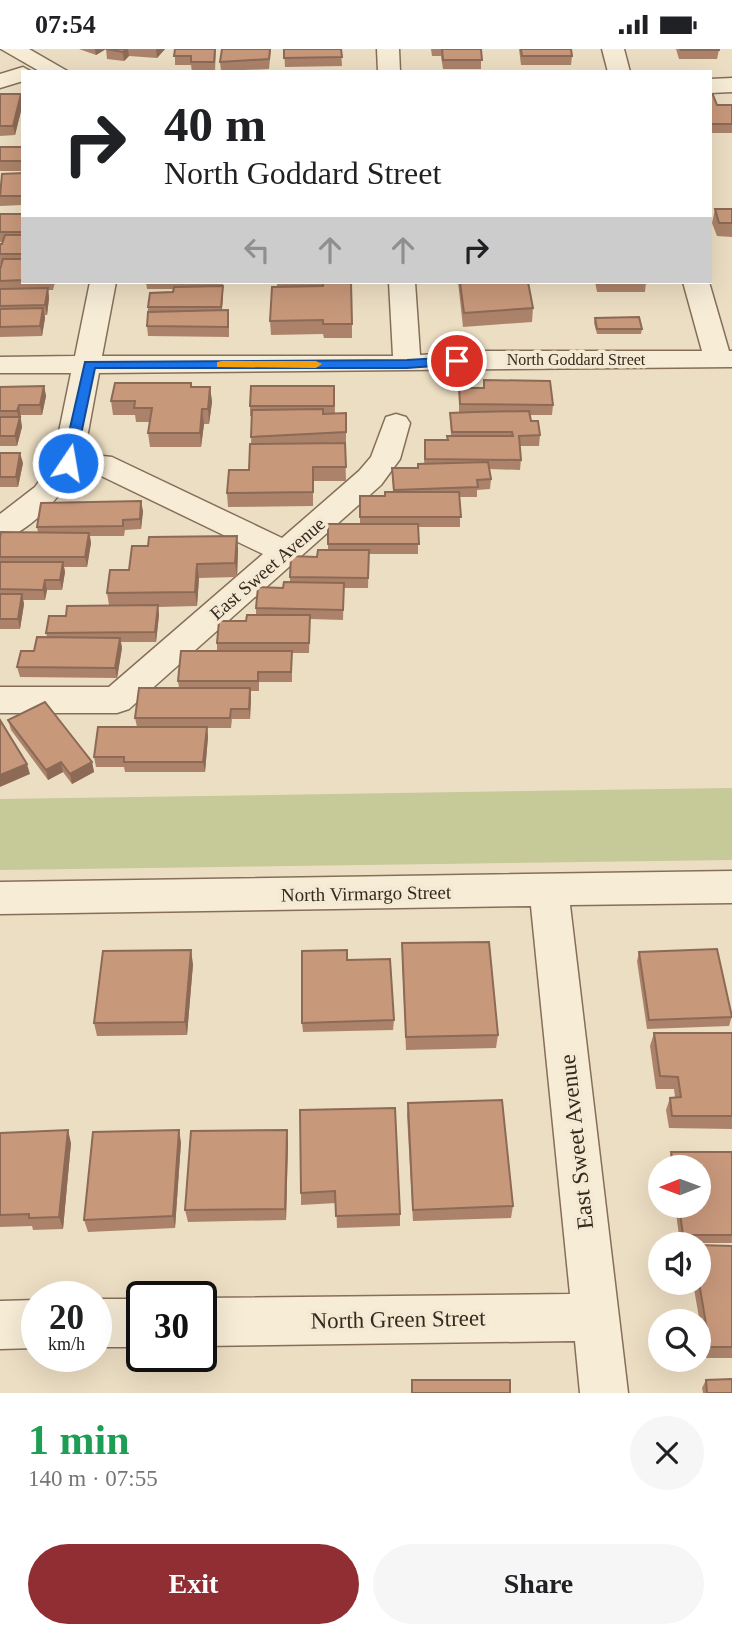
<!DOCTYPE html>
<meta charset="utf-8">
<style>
:root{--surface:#fff;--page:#f6f6f6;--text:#202124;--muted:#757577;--accent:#912e33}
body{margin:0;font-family:Georgia,serif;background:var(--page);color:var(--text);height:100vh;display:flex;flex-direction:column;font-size:26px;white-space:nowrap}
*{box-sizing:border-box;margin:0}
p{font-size:23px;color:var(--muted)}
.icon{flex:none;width:38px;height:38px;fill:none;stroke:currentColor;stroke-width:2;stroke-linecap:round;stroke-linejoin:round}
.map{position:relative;height:1344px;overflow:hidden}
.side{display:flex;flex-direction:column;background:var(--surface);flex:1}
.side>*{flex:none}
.banner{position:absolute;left:21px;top:21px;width:691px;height:214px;border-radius:0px;box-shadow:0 7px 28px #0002;background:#fff;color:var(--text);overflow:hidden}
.needle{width:46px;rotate:269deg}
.controls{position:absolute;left:648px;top:1106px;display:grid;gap:14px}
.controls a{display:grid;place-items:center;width:63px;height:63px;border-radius:50%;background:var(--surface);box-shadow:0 7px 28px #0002;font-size:35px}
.speed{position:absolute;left:21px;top:1232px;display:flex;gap:14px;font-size:35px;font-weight:700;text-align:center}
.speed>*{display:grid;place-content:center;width:91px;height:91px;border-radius:50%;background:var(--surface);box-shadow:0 7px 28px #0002;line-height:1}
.speed small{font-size:18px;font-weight:400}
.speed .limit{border:4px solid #111;border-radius:10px;background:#fff;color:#111}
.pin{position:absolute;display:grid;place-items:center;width:60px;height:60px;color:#fff;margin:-30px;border:4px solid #fff;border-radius:50%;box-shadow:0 2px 7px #0007}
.me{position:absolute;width:77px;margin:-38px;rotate:12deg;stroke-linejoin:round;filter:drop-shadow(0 0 5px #0008)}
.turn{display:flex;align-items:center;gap:24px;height:147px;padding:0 28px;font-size:32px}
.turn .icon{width:91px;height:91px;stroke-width:2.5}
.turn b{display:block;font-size:49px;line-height:60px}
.lanes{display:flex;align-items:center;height:66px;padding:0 28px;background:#0003;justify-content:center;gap:35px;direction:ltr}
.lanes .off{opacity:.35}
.round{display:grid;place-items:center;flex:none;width:74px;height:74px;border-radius:37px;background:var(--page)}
.headline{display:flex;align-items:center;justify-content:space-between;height:119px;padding:0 28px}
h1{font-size:42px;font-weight:700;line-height:52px;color:#1e9e55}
.button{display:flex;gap:14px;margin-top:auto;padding:14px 28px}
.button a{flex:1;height:80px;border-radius:42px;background:var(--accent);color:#fff;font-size:28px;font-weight:700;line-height:80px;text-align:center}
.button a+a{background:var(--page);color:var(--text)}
.status{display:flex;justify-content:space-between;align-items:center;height:49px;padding:0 35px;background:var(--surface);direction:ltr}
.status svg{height:19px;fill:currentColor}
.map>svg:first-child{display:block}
.green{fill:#c6c998}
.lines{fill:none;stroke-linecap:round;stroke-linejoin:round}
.minor-casing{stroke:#856f5b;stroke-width:3}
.minor{fill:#f7ecd6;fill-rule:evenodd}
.wall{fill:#ac836a}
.shaded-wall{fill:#8c6a56}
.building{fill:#c8987b;stroke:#8c6a56;stroke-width:2}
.route{fill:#1a73e8;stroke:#114b97;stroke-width:2}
.slow{fill:#f59e0b}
.labels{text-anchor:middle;stroke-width:7;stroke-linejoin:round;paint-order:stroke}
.far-street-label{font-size:16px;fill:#36291e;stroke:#f4e9d3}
.street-label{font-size:19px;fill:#36291e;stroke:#f4e9d3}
.near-street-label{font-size:23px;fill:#36291e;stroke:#f4e9d3}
</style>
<div class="status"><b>07:54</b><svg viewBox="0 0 49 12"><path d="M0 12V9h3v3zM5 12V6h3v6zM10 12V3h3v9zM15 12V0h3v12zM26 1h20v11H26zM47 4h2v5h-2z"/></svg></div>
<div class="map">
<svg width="732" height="1344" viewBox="0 0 732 1344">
<rect width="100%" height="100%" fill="#ecdec3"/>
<path class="green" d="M732,739V811L0,821V750Z"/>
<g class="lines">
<defs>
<g id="minor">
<path d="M1,0H29L69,23H41Z"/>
<path d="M377,0H399L400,23H378Z"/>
<path d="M602,0H624L630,23H608Z"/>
<path d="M23,18L32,23H23V32L0,39V25Z"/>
<path d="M732,29V43L710,44V30Z"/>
<path d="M90,233H116L102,307H393L389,233H415L420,306L482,302H702L683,233H709L729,302H732V318L99,324L84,405L112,408L282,489L359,422L371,408L386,368L396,365L406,368L410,374L400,410L381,436L129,660L117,664H0V638H109L263,505L95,424L76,423C58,449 32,482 0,491V465L35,438L53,412L71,324H0V308L75,307Z"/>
<path d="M732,822V854L570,856L628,1344H580L575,1292L201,1297V1249L570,1245L531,857L0,865V833Z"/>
<rect x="96" y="1250" width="46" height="48"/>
<path d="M37,1251V1299L0,1300V1252Z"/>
</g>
</defs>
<use href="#minor" class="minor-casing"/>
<use href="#minor" class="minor"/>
</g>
<g class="wall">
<path d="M79,0H106L96,6Z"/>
<path d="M106,0H165L157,9L129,7L124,12L107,10Z"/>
<path d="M175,0H216L215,22L192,23L191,16H175Z"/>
<path d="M222,0H271L269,20L221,22L220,13Z"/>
<path d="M284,0H341L342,17L285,18Z"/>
<path d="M431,0H481V20H443L441,7H432Z"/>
<path d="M519,0H571L572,7L571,16H521Z"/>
<path d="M676,0H719V1L717,10H679Z"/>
<path d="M0,45H21L23,54L15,86L0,87Z"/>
<path d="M710,46L717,56H732V84H710Z"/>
<rect x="0" y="98" width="23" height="24"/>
<path d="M23,124V156L0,157V135Z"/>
<path d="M732,153V188L717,187L712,174L715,160H732Z"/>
<path d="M0,165H23V233H55L53,241H48L49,249L47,266H45V269L42,287L0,288V220L1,215H0V195H2L3,193H0Z"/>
<path d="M146,233H223V247L222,261L229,271V288L148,287L147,277L148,258L173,243L174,240H147Z"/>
<path d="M277,233H352V289H324L323,285L271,286L270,272L277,238Z"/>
<path d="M458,233H528L533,259L532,273L463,278Z"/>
<path d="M595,233H646L645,243H597Z"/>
<path d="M595,269L642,280L641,285H597L594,274Z"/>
<path d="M484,331L553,356L552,366H530L531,372L540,386L539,397H520L521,411L520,421L489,420L491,430L490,440L477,441V448H460V478H418V505H369L368,539H344L343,571L310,570L309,604H292V633H259V642H251L250,670H232L231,679H207L208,688L205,723H125L124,718H96L94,708L137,678L135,669L179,639L178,632L217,602V594L246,572L256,566V559L290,533V528L317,508L328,501V475H360V447H385L393,443L392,419H417L418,415H424L425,391H447V387H451L450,364H459V339H483Z"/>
<path d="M44,337L46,347L42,366H21L20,370L22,378L17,397H0V338Z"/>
<path d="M334,337L335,364H346V393L326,394H345L346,432H313V457L228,458L227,444L249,421L251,395L252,367H250V357Z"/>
<path d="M192,338H210L212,353L209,375H204L201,398H150L148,384L150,373H136L135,366H113L111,352Z"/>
<path d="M0,404L23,414L18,438H0Z"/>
<path d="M143,462L141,480L125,481L124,487H90L91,494L87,518H64L65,523L62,541H47L45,551H23L24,555L20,580H0V489L38,484L37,478Z"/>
<path d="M237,487L238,501L237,528L199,529L197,557L158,558L159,566L156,593H121L122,599L117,629L20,628L17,618L47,588L46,584L66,567L109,556L107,544L129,521L148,497Z"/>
<path d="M8,671L92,713L94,723L72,735L63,723L48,731L11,681Z"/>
<path d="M402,894L498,986L496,999L406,1001L402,908Z"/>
<path d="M639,903L732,967L729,977L647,980L637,912Z"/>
<path d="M193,915L187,986L97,987L94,974Z"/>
<path d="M394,971L393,981L303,983L302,974Z"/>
<path d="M654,984H732V1080L669,1079L666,1061L670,1049L675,1048L674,1040H656L650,997Z"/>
<path d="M408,1054L513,1157L511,1169L413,1172L407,1066Z"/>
<path d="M395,1059L400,1165V1177L337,1179L336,1154L301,1156V1144Z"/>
<path d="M287,1081L288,1094L286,1171L188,1173L185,1161Z"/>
<path d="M0,1084L71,1094L63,1180L33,1181L32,1177L0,1178Z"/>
<path d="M181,1093L175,1179L88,1183L84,1171Z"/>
<path d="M671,1103H732V1194H680L675,1157H698V1118H670L669,1112Z"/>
<path d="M698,1196L732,1197V1309H706L693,1234H698Z"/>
<path d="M706,1331L732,1344H703L702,1339Z"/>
</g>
<g class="shaded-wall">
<path d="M95,0H106L96,6Z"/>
<path d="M126,0H128L129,7L124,12L123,3Z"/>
<path d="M156,0H165L157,9Z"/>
<path d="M21,45L23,54L15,86L13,77Z"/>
<path d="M223,237V247L221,268V258Z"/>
<path d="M48,239L49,249L47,266L45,256Z"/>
<path d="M43,259L45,269L42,287L40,277Z"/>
<path d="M44,337L46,347L42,366L40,356Z"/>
<path d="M210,338L212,353L209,375L208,360Z"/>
<path d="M19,356L22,378L17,397L15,387L19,370L17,362Z"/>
<path d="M202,360L204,375L201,398L200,384Z"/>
<path d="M20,404L23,414L18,438L16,428Z"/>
<path d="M141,452L143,462L141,480L140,470Z"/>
<path d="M89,484L91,494L87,518L85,508Z"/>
<path d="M237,487L238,501L237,528L235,514Z"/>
<path d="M63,513L65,523L62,541L60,531Z"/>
<path d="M197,515L199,529L197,557L195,543Z"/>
<path d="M45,531L47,541L45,551L43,541Z"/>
<path d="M22,545L24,555L20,580L18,570Z"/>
<path d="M158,556L159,566L156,593L155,583Z"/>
<path d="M120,589L122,599L117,629L115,619Z"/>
<path d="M250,639L251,649L250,670L249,660Z"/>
<path d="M207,678L208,688L205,723L203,713Z"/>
<path d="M61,713L63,723L48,731L46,721Z"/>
<path d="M92,713L94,723L72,735L70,725Z"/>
<path d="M27,715L30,725L0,738V726Z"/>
<path d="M191,901L193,915L187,986L185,973Z"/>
<path d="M68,1081L71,1094L63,1180L59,1168Z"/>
<path d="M179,1081L181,1093L175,1179L173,1167Z"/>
<path d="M287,1081L288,1094L286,1171L285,1160Z"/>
</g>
<g class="building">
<path d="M106,0H126L123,3Z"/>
<path d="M175,0H215L214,13H191V7H174Z"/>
<path d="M222,0H270L269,10L220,13Z"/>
<path d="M284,0H341L342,8L284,9Z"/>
<path d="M442,0H481L482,11H443Z"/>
<path d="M521,0H571L572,7H522Z"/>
<path d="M680,0H719V1H681Z"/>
<path d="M0,45H21L13,77H0Z"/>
<path d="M710,46H713L717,56H732V75H710Z"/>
<rect x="0" y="98" width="23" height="14"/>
<path d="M23,124V147H0L2,125Z"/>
<path d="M715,160H732V174H719Z"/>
<rect x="0" y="165" width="23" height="18"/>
<path d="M5,186H23V205H0V195H2Z"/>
<path d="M3,210H23V231L0,232V220Z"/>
<path d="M323,233H351L352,275H323V271L270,272L272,238L323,237Z"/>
<path d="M460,233H528L533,259L464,264Z"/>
<path d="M598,233H646L598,234Z"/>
<path d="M223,237L221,258H148L150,244L173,243L174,238Z"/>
<path d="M48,239L45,256L0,257V240Z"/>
<path d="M43,259L40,277L0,278V260Z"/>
<path d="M228,261V278L147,277L148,263Z"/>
<path d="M639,268L642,280H597L595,269Z"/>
<path d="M484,331L550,332L553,356L460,355L459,339H484Z"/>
<path d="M115,334H191V338H210L208,360H202L200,384H148L152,359H134L135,352H111Z"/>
<path d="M44,337L40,356H19L17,362H0V338Z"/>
<path d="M251,337H334V357H250Z"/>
<path d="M323,360V365L346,364V383L251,388L252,361Z"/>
<path d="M529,362L531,372H538L540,386L519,387L521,411L425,410V391H448L447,387H513L512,383H452L450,364L474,363Z"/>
<path d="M0,368H20L15,387H0Z"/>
<path d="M345,394L346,418H313V443L227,444L229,421H249L250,395Z"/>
<path d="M0,404H20L16,428H0Z"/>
<path d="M488,413L491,430L477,431L478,438L394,441L392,419H418V415Z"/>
<path d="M385,443H459L461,468H360V447H385Z"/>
<path d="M141,452L140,470L123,471V477L37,478L41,454Z"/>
<path d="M328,475H418L419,495H328Z"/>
<path d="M1,483L89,484L85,508H0V489Z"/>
<path d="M237,487L235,514L197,515L195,543L107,544L110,521H129L132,497H148L149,488Z"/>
<path d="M318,501H369L368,529L290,528L291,507L317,508Z"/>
<path d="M0,513H63L60,531H45L43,541L0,540Z"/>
<path d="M284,533L344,534L343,561L256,559L258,538L283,539Z"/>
<path d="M0,545H22L18,570H0Z"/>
<path d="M158,556L155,583L46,584L49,567H66L67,557Z"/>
<path d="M247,566H310L309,594H217L219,572H246Z"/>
<path d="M37,588L120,589L115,619L17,618L21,602H34Z"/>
<path d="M181,602H292L291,623H258V632H178Z"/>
<path d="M139,639H250L249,660H231L230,669H135Z"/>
<path d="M45,653L92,713L70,725L61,713L46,721L8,671Z"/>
<path d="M0,671L27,715L0,726Z"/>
<path d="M98,678H207L203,713H124V708H94Z"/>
<path d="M489,893L498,986L406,988L402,894Z"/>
<path d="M717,900L732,968L649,971L639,903Z"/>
<path d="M191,901L185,973L94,974L103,902Z"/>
<path d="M347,901V911L390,910L394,971L302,974V902Z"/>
<path d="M654,984H732V1067H672L670,1049L681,1048L678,1028L660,1027Z"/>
<path d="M502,1051L513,1157L413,1161L408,1054Z"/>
<path d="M395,1059L400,1165L336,1167L335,1142L301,1144L300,1061Z"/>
<path d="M68,1081L59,1168L29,1169V1165L0,1166V1084Z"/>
<path d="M179,1081L173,1167L84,1171L93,1083Z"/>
<path d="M287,1081L285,1160L185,1161L191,1082Z"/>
<path d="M671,1103H732V1186H683L679,1157H698V1118H674Z"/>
<path d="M698,1196L732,1197V1298H710L698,1228Z"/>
<path d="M732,1330V1344H707L706,1331Z"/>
<rect x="412" y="1331" width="98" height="13"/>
</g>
<path class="route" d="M457,308L463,312L461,315L407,319H95L75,414L68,418L62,414L85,313L407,311Z"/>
<path class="slow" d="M222,312H316L322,315L316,319L217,318V313Z"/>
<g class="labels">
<g class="far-street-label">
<text x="576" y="316">North Goddard Street</text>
</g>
<g class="street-label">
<text transform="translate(267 519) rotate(-41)" y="7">East Sweet Avenue</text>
<text transform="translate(366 844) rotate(-1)" y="7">North Virmargo Street</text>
</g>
<g class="near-street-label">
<text transform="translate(576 1093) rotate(-96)" y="8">East Sweet Avenue</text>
<text transform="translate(398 1270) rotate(-1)" y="8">North Green Street</text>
</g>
</g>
</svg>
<div class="controls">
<a><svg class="needle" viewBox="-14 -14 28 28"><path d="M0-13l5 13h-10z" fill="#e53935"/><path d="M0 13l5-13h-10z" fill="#757577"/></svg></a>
<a><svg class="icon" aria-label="sound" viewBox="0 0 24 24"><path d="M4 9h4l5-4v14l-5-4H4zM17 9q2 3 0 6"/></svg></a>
<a><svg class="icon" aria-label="search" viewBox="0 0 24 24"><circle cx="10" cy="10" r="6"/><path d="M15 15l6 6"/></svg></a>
</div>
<div class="speed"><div>20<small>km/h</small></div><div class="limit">30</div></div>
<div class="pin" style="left:457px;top:312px;background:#d93025"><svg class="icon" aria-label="arrive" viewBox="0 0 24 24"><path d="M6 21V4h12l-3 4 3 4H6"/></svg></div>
<svg class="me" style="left:68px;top:414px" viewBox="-20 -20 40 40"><circle r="17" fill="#1a73e8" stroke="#fff" stroke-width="3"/><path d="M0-11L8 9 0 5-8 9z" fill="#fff"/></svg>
<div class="banner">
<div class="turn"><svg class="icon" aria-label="right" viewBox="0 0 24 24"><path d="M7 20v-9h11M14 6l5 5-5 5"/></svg><div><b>40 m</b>North Goddard Street</div></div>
<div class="lanes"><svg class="icon off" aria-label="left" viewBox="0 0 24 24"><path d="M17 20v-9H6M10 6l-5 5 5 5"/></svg><svg class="icon off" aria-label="ahead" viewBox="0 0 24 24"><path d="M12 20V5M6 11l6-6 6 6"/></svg><svg class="icon off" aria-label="ahead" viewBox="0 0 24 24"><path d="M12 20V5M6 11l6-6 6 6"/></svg><svg class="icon" aria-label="right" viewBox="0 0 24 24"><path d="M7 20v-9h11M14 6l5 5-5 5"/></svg></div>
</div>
</div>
<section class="side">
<div class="headline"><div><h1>1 min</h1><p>140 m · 07:55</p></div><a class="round"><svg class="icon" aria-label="close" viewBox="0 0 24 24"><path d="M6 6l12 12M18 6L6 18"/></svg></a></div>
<div class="button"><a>Exit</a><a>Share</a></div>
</section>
